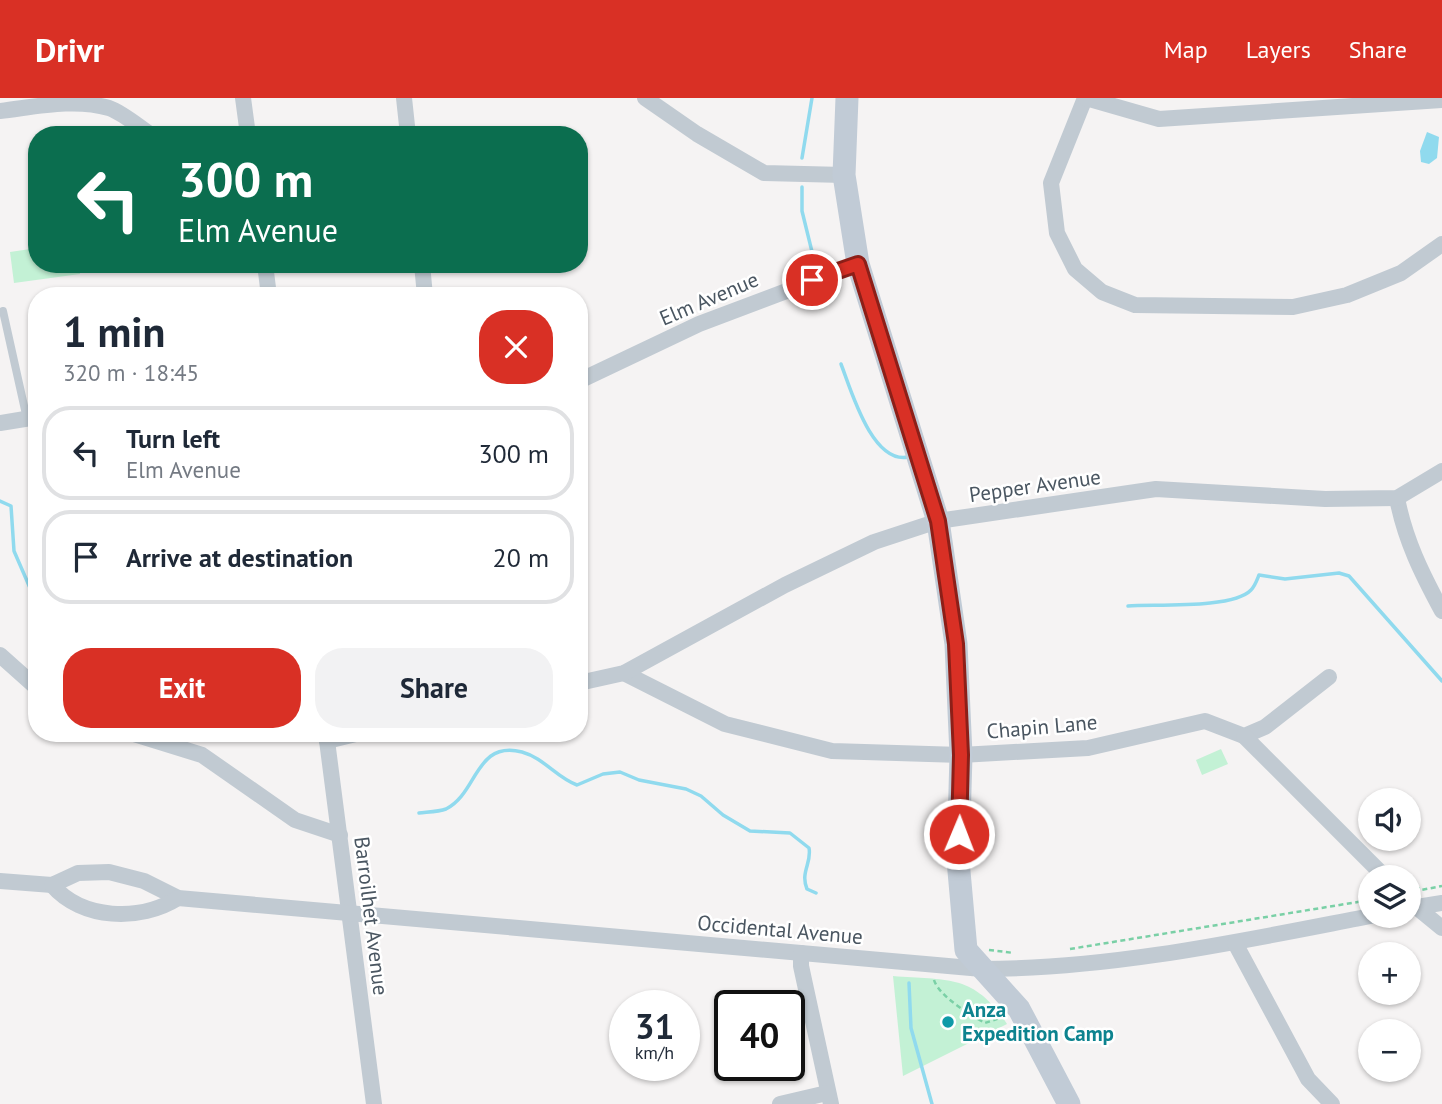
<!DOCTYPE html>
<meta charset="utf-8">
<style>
:root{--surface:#fff;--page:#f2f2f3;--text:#1f2937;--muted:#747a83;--line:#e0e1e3;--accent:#d93025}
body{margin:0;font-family:"PT Sans",sans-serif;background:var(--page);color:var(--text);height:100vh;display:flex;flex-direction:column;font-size:26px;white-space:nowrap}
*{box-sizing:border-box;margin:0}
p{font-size:23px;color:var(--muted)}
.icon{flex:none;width:38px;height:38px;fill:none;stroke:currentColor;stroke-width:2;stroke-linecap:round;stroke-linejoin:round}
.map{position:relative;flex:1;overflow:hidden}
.drawer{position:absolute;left:28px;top:189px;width:560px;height:455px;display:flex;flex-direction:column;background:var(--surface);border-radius:28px;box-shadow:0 2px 5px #0004}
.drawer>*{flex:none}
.hud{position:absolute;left:28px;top:28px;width:560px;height:147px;border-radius:28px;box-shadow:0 2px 5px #0004;background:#0b6e4f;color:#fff;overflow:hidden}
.controls{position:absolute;left:1358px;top:690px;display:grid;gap:14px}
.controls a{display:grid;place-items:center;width:63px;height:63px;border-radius:50%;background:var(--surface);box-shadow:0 2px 5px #0004;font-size:35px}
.speed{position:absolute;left:609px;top:892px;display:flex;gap:14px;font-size:35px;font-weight:700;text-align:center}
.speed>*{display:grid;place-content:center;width:91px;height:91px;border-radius:50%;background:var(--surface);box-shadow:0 2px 5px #0004;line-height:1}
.speed small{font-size:18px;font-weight:400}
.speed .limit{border:4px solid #111;border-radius:10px;background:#fff;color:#111}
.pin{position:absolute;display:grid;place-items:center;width:60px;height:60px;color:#fff;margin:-30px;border:4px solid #fff;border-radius:50%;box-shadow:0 2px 7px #0007}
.me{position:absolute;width:77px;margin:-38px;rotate:1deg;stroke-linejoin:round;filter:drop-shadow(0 0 5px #0008)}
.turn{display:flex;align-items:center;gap:24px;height:147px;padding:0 35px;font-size:32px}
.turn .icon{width:91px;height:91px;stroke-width:2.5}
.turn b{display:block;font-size:49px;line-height:60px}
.round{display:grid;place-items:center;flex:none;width:74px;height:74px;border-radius:28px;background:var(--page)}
.overview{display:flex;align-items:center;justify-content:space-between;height:119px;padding:0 35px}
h1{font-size:42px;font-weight:800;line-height:52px}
.primary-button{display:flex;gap:14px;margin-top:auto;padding:14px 35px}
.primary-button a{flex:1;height:80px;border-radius:28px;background:var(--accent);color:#fff;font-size:28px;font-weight:800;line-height:80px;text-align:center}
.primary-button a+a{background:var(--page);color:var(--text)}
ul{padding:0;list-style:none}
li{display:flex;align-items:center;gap:21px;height:94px;margin:0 14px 10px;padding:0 21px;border:4px solid var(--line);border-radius:28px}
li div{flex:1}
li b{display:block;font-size:26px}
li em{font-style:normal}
header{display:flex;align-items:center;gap:42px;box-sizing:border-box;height:98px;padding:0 35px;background:var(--accent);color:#fff}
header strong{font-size:33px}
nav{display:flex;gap:38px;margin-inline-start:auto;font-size:24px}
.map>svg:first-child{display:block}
.green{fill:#c3f1d5}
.water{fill:#90daee}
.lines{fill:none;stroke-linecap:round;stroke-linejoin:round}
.stream{stroke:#90daee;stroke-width:3.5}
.path{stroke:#7ad0a6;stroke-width:2.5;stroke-dasharray:5 3.5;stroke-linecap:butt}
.lane{stroke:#c1cad2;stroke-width:8}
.street{stroke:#c1cad2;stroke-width:16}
.secondary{stroke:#c1cbd6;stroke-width:23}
.route-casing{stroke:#8d1f18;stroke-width:18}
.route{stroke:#d93025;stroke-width:12}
.culture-dot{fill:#0f9aa8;stroke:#fff;stroke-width:2.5}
.labels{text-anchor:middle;stroke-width:5;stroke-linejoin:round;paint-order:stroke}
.street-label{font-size:21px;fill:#4a5661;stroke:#fff}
.culture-label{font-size:21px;font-weight:bold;fill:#0d838f;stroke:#fff;text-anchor:start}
</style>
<header>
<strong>Drivr</strong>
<nav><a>Map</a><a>Layers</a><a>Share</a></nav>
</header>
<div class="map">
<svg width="1442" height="1006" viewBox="0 0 1442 1006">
<rect width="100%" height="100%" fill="#f5f3f3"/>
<g class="green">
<path d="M37,150V166H78L80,176L14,185L10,154Z"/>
<path d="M1221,651L1228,666L1202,677L1196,662Z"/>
<path d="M893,878C949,883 973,875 1007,926L903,978Z"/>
</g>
<path class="water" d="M1427,34L1439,39L1437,60L1429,66L1421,64L1420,53Z"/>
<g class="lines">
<g class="stream">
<path d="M802,60L812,0"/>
<path d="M802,89V113L816,170"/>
<path d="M841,266C851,292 872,366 908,359"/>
<path d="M0,403L11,408L14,453L37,506"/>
<path d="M1128,508C1155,506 1233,511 1251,492C1255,488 1257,482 1259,477L1285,481L1339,475L1349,478L1442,583"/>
<path d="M419,715C426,714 438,714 446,711C478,695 475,642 522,654C544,660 557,680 577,687L603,676L620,674L639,682L686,691L701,698L723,717L750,733L790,735L809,750C812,765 800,774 807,791L816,795"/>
<path d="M909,885L911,930L932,1006"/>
</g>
<g class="path">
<path d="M1398,772L1405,779"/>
<path d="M1409,782L1421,792L1442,788"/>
<path d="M1070,851L1370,802"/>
<path d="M989,852L1014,855"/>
<path d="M934,882C939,898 970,917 985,925L1003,919"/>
</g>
<path class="lane" d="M3,213L27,321"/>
<g class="street">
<path d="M243,0L248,37"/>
<path d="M404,0L408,37"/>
<path d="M645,0L697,36L764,75L844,77"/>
<path d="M1085,0L1051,85L1057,135L1075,171L1102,194L1135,207L1293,209L1347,197L1401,175L1442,146"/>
<path d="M1086,0L1159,21L1442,2"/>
<path d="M0,13C35,9 74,0 109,10C123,15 138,28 151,37"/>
<path d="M265,166L269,198"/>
<path d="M422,166L425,198"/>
<path d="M579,283L699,226L858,166"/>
<path d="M0,325L37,319"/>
<path d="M1397,400C1405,442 1422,476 1442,513"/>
<path d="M0,557L37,590"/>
<path d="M624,575L725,626L832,653L961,657L1088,650L1205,623L1244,638L1265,629L1329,579"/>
<path d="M579,585L624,575L785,487L874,444L938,423L1156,391L1325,401L1397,400L1442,373"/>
<path d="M131,635L202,657L295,722L340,737"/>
<path d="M326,635L374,1006"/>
<path d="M1244,638L1385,779"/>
<path d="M327,643L360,635"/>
<path d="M0,783L52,787L78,775L109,774L144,783L178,800L982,871C1114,871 1246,842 1376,817"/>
<path d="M52,787C82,822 140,824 178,800"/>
<path d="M1409,803L1442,830"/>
<path d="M1411,810L1442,805"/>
<path d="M1235,845L1308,981L1332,1006"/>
<path d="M801,855V868L831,1006"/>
<path d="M780,1006L827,995"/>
</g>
<path class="secondary" d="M847,0L844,77L858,166L938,423L956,546L961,657L958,762L966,852L1019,911L1069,1006"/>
</g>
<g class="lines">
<defs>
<path id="route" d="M812,182L858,166L938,423L956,546L961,657L959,736"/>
</defs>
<use href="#route" class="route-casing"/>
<use href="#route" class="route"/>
</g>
<circle class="culture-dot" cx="948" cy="924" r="7"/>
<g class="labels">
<g class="street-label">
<text transform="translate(709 201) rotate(-23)" y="7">Elm Avenue</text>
<text transform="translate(1035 388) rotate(-8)" y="7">Pepper Avenue</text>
<text transform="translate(1042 629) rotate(-5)" y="7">Chapin Lane</text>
<text transform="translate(371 818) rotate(83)" y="7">Barroilhet Avenue</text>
<text transform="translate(780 832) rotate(5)" y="7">Occidental Avenue</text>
</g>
<g class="culture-label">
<text x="962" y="919">Anza<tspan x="962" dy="24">Expedition Camp</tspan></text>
</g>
</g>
</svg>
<div class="controls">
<a><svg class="icon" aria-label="sound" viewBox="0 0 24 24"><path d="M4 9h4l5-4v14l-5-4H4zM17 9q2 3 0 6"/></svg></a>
<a><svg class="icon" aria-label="layers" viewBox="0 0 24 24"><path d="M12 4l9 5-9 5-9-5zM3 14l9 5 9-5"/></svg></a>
<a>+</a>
<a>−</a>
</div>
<div class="speed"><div>31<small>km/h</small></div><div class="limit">40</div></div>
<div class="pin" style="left:812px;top:182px;background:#d93025"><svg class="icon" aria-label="arrive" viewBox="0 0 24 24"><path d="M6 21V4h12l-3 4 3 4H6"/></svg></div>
<svg class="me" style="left:959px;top:736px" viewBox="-20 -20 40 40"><circle r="17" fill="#d93025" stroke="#fff" stroke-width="3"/><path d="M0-11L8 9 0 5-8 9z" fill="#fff"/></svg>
<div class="hud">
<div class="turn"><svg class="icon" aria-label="left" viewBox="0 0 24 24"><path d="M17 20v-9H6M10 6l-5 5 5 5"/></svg><div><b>300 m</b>Elm Avenue</div></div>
</div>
<section class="drawer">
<div class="overview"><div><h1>1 min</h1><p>320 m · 18:45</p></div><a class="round" style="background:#d93025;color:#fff"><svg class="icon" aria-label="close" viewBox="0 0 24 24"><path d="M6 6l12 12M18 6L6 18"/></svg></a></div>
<ul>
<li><svg class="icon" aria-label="left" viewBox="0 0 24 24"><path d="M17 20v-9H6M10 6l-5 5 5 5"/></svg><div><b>Turn left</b><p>Elm Avenue</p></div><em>300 m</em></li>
<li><svg class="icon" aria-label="arrive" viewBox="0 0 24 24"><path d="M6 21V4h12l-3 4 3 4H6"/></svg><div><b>Arrive at destination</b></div><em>20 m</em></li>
</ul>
<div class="primary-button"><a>Exit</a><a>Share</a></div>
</section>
</div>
